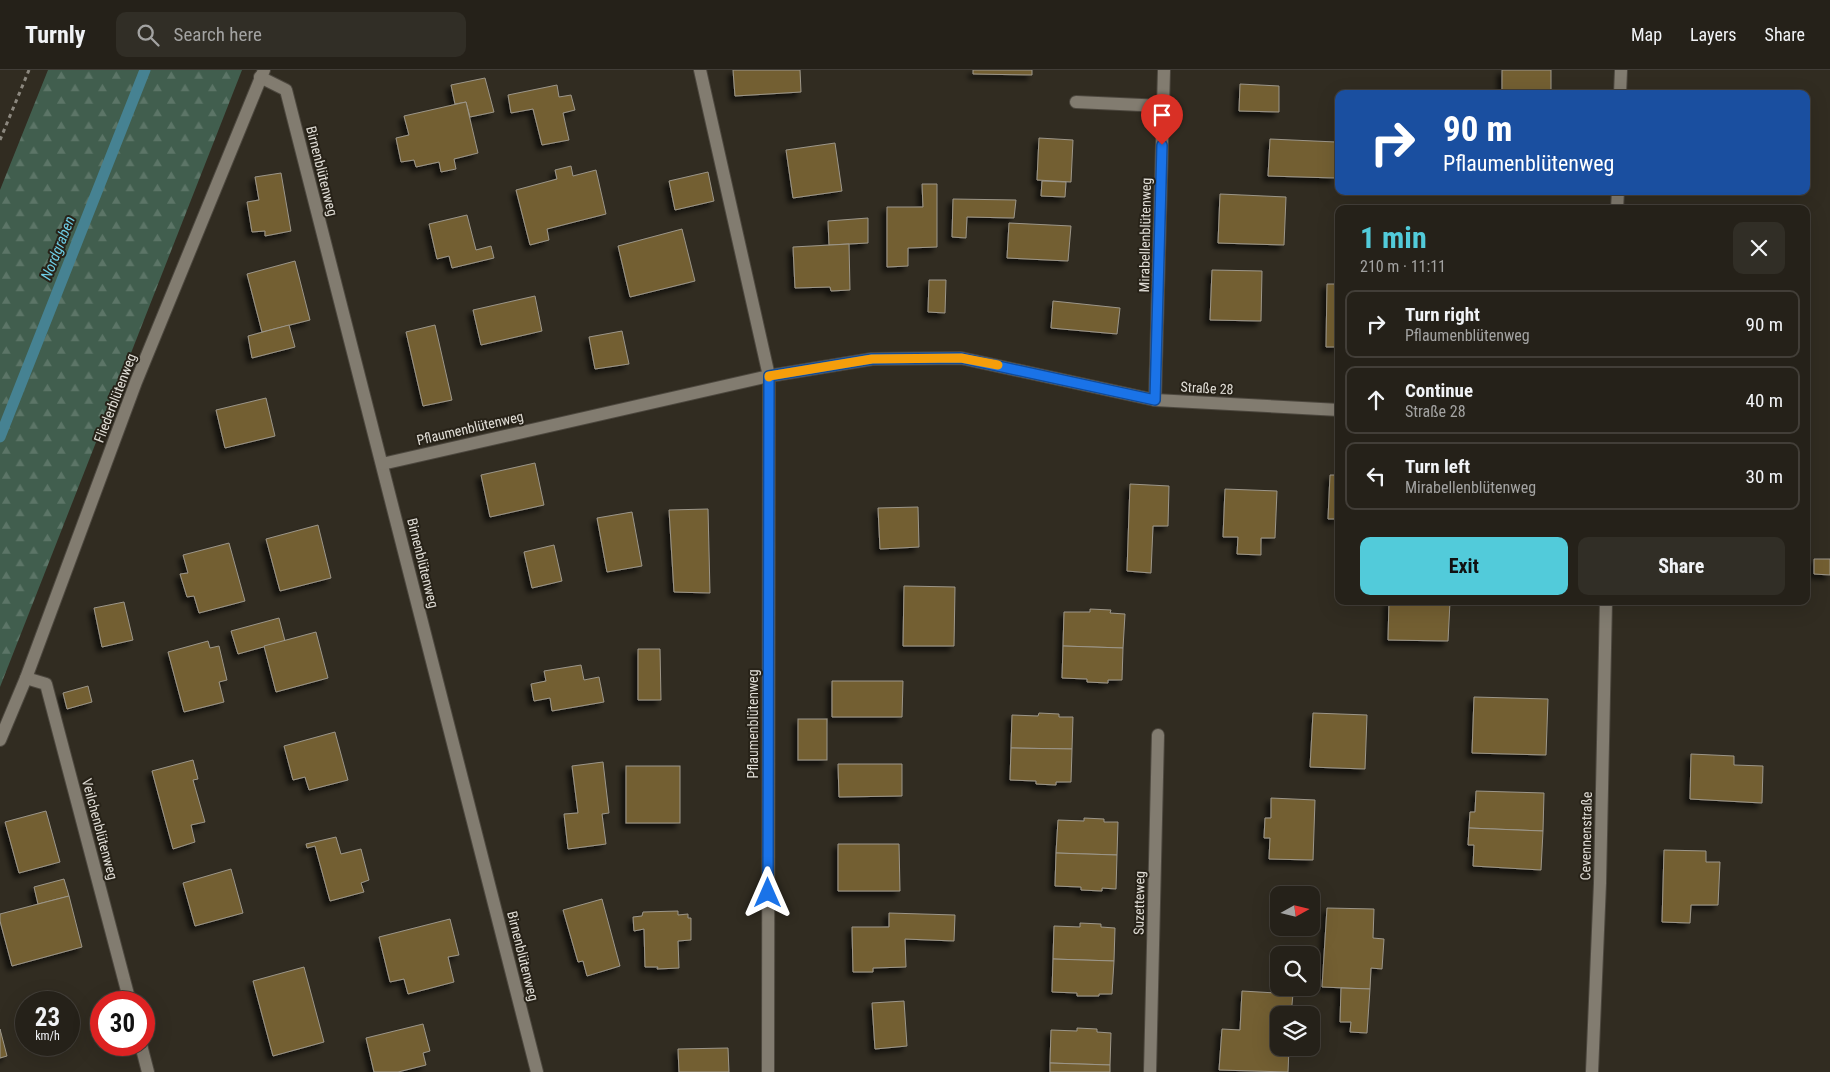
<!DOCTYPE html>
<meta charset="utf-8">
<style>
:root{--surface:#252119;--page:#312e26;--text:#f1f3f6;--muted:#a3a3a2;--line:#423e38;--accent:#52cbda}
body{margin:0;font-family:"Roboto Condensed",sans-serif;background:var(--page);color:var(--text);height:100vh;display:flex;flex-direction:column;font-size:19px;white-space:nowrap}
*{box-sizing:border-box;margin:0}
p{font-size:16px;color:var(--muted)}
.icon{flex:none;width:28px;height:28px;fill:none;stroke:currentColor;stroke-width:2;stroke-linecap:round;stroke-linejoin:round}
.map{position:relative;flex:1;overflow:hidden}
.sheet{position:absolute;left:1335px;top:135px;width:475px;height:400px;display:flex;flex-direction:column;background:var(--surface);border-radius:10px;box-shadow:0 5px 20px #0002,0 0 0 1px var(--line)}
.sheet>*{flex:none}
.guide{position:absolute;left:1335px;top:20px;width:475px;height:105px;border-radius:10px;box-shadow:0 5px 20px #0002,0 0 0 1px var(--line);background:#1a4fa0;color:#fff;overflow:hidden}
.needle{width:32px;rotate:82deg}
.buttons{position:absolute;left:1270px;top:816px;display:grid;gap:10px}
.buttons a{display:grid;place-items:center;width:50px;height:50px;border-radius:10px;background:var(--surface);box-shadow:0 5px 20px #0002,0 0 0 1px var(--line);font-size:25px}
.speed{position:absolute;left:15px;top:921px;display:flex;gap:10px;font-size:25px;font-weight:700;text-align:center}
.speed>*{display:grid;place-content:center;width:65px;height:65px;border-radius:50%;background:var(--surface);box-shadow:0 5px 20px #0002,0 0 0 1px var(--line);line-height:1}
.speed small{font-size:12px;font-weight:400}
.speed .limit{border:8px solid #d22;background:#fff;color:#111}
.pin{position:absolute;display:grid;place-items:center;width:42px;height:42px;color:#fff;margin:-51px -21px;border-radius:50% 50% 50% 0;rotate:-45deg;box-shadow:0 0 5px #0007}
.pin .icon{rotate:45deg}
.me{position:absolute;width:55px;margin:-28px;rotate:0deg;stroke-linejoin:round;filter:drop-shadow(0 0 4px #0008)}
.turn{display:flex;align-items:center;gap:18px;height:105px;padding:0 25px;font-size:22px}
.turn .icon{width:65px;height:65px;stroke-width:2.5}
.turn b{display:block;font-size:35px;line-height:42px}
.round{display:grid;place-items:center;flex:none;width:52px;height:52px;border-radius:10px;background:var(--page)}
.overview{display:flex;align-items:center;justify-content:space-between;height:85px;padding:0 25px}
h1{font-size:30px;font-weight:700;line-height:38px;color:var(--accent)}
.button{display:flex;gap:10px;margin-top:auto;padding:10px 25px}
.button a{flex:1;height:58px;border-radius:10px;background:var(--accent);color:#111;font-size:20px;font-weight:700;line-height:58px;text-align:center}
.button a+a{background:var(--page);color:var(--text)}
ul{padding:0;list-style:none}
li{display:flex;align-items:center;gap:15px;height:68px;margin:0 10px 8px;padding:0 15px;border:2px solid var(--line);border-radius:10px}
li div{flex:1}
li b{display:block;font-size:19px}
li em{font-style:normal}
header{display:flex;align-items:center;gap:30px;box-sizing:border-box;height:70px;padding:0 25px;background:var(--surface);border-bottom:1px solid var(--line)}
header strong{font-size:24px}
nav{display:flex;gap:28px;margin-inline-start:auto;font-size:18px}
.search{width:350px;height:45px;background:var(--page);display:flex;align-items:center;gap:12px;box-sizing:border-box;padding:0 18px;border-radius:10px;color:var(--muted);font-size:19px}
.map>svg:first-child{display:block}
.forest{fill:url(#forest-firs)}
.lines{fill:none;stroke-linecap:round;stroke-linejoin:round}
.stream{stroke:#468292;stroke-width:11}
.building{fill:#735f33;stroke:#9c9689;filter:url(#shadow)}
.minor-casing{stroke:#4d483f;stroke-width:14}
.path{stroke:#8c887f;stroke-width:3;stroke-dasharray:4 4;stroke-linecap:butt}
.minor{stroke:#827c70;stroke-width:12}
.route-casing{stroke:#114b97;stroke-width:12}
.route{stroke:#1a73e8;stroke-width:9}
.slow{stroke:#f59e0b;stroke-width:9}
.labels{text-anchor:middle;stroke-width:4;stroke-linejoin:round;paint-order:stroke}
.street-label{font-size:14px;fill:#e0ddd6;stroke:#272218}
.water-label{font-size:15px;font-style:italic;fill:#6ecde6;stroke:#272218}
</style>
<header>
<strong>Turnly</strong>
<div class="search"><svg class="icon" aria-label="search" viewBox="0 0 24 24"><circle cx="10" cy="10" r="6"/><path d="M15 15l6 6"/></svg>Search here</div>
<nav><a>Map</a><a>Layers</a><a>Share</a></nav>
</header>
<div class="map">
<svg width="1830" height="1002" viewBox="0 0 1830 1002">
<defs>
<pattern id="forest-firs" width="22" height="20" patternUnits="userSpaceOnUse" patternTransform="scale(1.25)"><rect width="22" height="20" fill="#415e4e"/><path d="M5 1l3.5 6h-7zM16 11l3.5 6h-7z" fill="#5c7567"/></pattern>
<filter id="shadow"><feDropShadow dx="-4.5" dy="4.5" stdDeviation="2.5" flood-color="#0009"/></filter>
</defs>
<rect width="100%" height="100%" fill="#312c21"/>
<path class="forest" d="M48,0H242L0,617V120Z"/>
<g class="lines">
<path class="stream" d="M0,367L145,0"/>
</g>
<g class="building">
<path d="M733,0H800L801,22L735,26Z"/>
<path d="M973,0H1032V5L973,4Z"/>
<rect x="1502" y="0" width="49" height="24"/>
<path d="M485,8L494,42L470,47L466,32L455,34L451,15Z"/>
<path d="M1240,14L1279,16V42L1239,41Z"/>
<path d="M557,15L559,27L571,25L575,40L563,43L569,70L542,75L533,39L511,43L508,25Z"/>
<path d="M466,32L478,83L454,89L456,99L441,102L439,92L416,97L414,90L401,92L396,68L409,65L404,46Z"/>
<path d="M1039,68L1073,70L1071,112L1037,110Z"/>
<path d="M1270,69L1336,72L1335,108L1268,106Z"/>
<path d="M835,73L842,121L793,128L786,80Z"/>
<path d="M571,96L573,106L596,100L606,144L547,159L549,170L530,175L516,120L557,109L555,100Z"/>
<path d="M708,102L714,131L675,140L669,111Z"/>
<path d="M281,103L291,161L265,166V161L252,162L247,132L259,130L255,107Z"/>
<path d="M1042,111L1066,112L1065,127L1041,126Z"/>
<path d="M922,114H937V177L908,178V196L887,197V137H923Z"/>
<path d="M1220,124L1286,127L1284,175L1218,173Z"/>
<path d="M953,129L1016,130L1014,148L967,147L966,168L952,167Z"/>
<path d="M467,145L476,180L491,176L494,188L452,198L449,186L437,189L429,154Z"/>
<path d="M868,148V173L829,175L828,151Z"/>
<path d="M1009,153L1071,156L1068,191L1007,188Z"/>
<path d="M682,159L695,211L630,227L618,176Z"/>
<path d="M849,174L850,220L831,221L830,217L795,218L793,177Z"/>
<path d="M295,191L310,250L262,262L247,204Z"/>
<path d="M1212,200L1262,201L1261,251L1210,250Z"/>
<path d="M929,210H946L945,243L928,242Z"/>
<path d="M1327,214H1339V277H1326Z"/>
<path d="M535,226L542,261L481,275L473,240Z"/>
<path d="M1053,231L1120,238L1117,264L1051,258Z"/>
<path d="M289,255L295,277L252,288L248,266Z"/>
<path d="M435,255L452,330L423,336L406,262Z"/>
<path d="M622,261L629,294L595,299L589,267Z"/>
<path d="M266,328L275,366L225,378L216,340Z"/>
<path d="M535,393L544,435L490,447L481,405Z"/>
<path d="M1330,405H1339V449H1328Z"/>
<path d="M1130,414L1169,416L1168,456H1153L1151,503L1127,501Z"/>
<path d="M1225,419L1277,421L1275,468H1261V485L1237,484L1238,467H1223Z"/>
<path d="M918,437L919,477L880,479L878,438Z"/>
<path d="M708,439L710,523L674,522L669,440Z"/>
<path d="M632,442L642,496L607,502L597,448Z"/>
<path d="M318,455L331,508L280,521L266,469Z"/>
<path d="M229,473L245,531L199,543L194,526L187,527L180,504L188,503L183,485Z"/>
<path d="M554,475L562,511L532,518L524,482Z"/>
<path d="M1814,489H1830V505L1814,504Z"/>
<path d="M904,516L955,517L954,576H903Z"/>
<path d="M1389,531L1450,532L1448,571L1388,570Z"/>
<path d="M124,532L133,570L102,577L94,538Z"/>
<path d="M1090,539L1111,540L1110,543L1125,544L1123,578L1063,576L1064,542H1090Z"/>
<path d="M279,548L285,571L238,584L231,561Z"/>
<path d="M316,562L328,608L276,622L264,576Z"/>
<path d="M208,571L210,578L219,576L227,610L219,612L224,632L184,642L168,582Z"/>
<path d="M1063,576L1123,578L1122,610H1108V613L1087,612V609L1062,608Z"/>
<path d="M638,579H660L661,630H638Z"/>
<path d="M581,595L584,610L599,607L604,632L552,641L550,628L534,631L531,614L546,611L544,601Z"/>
<path d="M832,611H903L902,647H832Z"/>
<path d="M88,616L92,632L67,639L63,623Z"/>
<path d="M1474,627L1548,629L1546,685L1472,683Z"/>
<path d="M1039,643L1059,644V647H1073L1072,679L1011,678L1012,645L1038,646Z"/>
<path d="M1313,643L1367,645L1365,699L1310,697Z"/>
<rect x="798" y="649" width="29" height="41"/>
<path d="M335,662L348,710L309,720L305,707L293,710L284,676Z"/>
<path d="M1011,678L1072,679L1071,712H1056V715L1036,714V711L1010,710Z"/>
<path d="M1691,684L1734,686V695L1763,696L1762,733L1690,729Z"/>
<path d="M193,690L198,709L193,710L205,752L191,755L195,772L173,779L152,701Z"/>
<path d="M603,692L609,743L602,744L606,774L568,779L564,744L578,743L572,696Z"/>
<path d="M838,694H902V726L839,727Z"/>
<rect x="626" y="696" width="54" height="57"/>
<path d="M1476,721L1544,723L1543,761L1469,758L1470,742H1475Z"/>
<path d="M1271,728L1315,730L1313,790L1269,789L1270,768H1264L1265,748H1271Z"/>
<path d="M46,741L60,792L19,803L5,752Z"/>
<path d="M1084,748L1104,749V752H1118L1117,785L1056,783L1058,750L1084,751Z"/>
<path d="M1469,758L1543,761L1541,800L1473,796L1474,775H1468Z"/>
<path d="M336,767L341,784L361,779L369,810L361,813L364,822L330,831L315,776L307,778L306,774Z"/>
<path d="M838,774H899L900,821H838Z"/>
<path d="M1664,780L1706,781V792H1720L1718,835H1691L1690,853L1662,852Z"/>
<path d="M1056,783L1117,785L1116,819L1102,818V821L1081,820V817L1055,816Z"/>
<path d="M231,799L243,843L195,856L183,813Z"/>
<path d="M64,809L69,826L38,834L34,817Z"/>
<path d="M69,826L82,877L12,896L0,851V844Z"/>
<path d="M602,829L620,896L587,906L583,891L578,892L563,840Z"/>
<path d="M1327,838L1374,839L1373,868L1384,869L1382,899L1371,898L1370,919L1322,917Z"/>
<path d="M678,841V845L688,844V848H691V870L678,871L679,898L657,899L658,897H645L644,859L634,861L633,847L642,846L643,842Z"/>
<path d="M889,843L955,845L954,871L905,869L906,897L873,898V902H853L852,857H889Z"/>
<path d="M450,849L459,885L448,887L454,912L408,924L404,909L390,912L379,867Z"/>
<path d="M1080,853L1101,854V857L1115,858L1114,891L1053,889L1054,856L1080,857Z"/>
<path d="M1053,889L1114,891L1112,924H1099V926H1077V923L1052,922Z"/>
<path d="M304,897L324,972L273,986L253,911Z"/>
<path d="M1341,918L1370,919L1367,963L1350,962L1351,952H1340Z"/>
<path d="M1242,921L1293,924L1291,945H1279V978H1289L1288,1002L1219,1000L1222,959L1240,960Z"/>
<path d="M904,931L907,976L875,979L872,933Z"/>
<path d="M423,954L430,981L423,983L426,995L398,1002H374L366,968Z"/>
<path d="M1077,958L1097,959V962L1111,963L1110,995L1050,993L1051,960L1077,961Z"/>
<path d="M0,959L7,986L0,988Z"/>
<path d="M728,978L729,1002H679L678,979Z"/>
<path d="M1050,993L1110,995V1002H1050Z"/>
</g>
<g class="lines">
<defs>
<g id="minor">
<path d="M700,0L769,306L768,1002"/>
<path d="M260,7L286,20L537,1002"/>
<path d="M1620,24L1621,0"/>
<path d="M1076,32L1163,36"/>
<path d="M1617,139L1618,121"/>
<path d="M1155,330L1164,0"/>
<path d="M382,394L769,306L872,289L961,288L1155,330L1339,340"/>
<path d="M26,608L46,614L130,932"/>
<path d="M0,670L26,608L136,312L264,0"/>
<path d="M141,975L148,1002"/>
<path d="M1150,1002L1158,665"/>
<path d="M1592,1002L1600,813L1606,531"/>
</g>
</defs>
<use href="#minor" class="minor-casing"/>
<path class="path" d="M0,70L29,0"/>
<use href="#minor" class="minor"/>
</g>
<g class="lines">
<defs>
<path id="route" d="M768,823L769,306L872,289L961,288L1155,330L1162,75"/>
</defs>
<use href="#route" class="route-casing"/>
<use href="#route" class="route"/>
<path class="slow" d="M769,307V306L872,289L961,288L998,295"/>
</g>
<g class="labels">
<g class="street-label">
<text transform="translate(322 101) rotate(76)" y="5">Birnenblütenweg</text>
<text transform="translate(1145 165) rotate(-89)" y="5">Mirabellenblütenweg</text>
<text transform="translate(1207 318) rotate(3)" y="5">Straße 28</text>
<text transform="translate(115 328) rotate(-69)" y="5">Fliederblütenweg</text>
<text transform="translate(470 358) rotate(-13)" y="5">Pflaumenblütenweg</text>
<text transform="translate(423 493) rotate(76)" y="5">Birnenblütenweg</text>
<text transform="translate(753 654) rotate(-90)" y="5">Pflaumenblütenweg</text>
<text transform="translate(100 759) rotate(75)" y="5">Veilchenblütenweg</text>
<text transform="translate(1586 766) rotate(-89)" y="5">Cevennenstraße</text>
<text transform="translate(1139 833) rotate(-89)" y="5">Suzetteweg</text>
<text transform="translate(523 886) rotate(76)" y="5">Birnenblütenweg</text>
</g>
<g class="water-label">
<text transform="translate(58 178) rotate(-68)" y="5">Nordgraben</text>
</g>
</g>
</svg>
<div class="buttons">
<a><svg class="needle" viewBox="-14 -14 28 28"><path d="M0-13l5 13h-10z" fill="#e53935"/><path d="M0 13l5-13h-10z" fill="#a3a3a2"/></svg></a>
<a><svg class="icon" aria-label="search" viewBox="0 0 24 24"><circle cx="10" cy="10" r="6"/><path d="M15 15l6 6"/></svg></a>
<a><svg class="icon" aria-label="layers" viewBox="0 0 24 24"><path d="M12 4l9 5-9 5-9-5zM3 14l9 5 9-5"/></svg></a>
</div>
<div class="speed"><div>23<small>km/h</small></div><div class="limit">30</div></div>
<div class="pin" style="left:1162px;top:75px;background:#d93025"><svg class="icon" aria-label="arrive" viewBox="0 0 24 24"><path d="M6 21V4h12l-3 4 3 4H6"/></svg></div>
<svg class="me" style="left:768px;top:823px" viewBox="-20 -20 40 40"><path d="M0-17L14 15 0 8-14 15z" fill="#1a73e8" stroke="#fff" stroke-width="4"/></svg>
<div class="guide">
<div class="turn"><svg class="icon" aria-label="right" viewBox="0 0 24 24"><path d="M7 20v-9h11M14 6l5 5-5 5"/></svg><div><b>90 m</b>Pflaumenblütenweg</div></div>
</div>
<section class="sheet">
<div class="overview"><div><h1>1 min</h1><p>210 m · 11:11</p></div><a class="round"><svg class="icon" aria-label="close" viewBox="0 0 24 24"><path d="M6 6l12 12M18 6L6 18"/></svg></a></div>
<ul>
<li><svg class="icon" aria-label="right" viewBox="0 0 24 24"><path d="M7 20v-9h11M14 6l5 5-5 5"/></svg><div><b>Turn right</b><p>Pflaumenblütenweg</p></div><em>90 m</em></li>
<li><svg class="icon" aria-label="ahead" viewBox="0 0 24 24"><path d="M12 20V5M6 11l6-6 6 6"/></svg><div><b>Continue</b><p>Straße 28</p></div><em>40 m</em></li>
<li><svg class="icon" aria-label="left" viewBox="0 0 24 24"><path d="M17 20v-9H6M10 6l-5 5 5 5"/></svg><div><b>Turn left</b><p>Mirabellenblütenweg</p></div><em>30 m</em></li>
</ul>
<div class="button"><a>Exit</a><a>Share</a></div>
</section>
</div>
